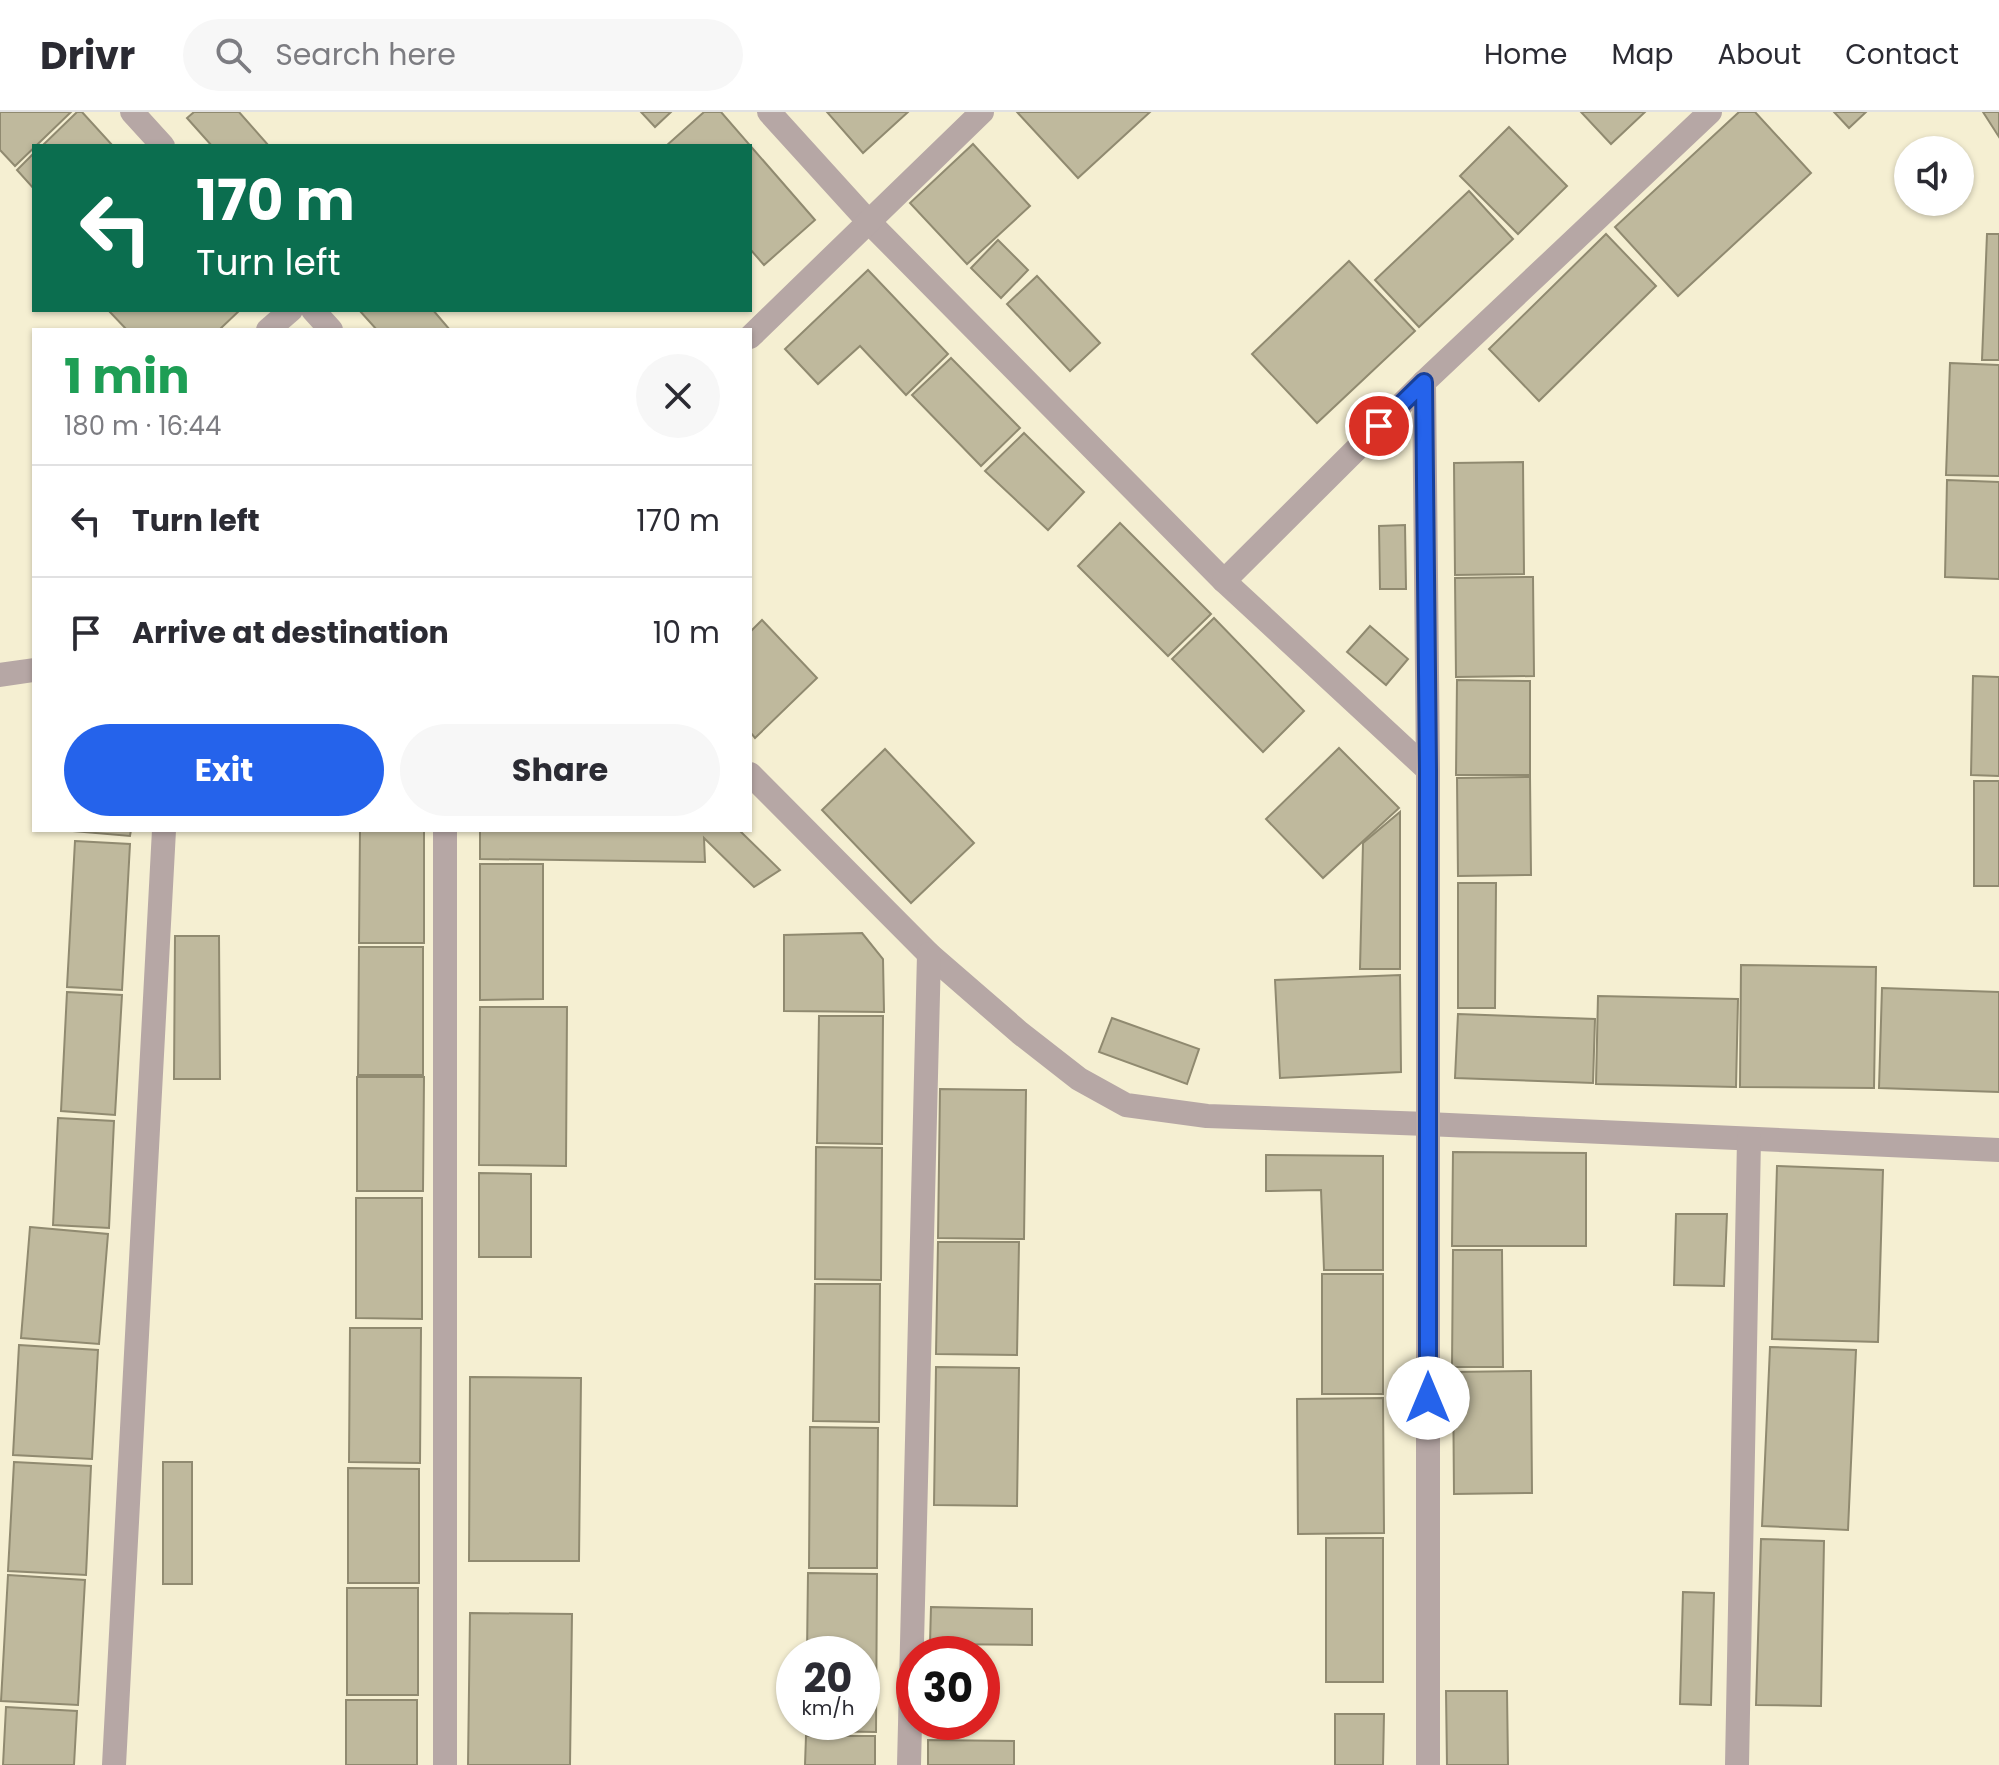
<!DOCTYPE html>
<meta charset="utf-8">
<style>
:root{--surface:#fff;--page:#f7f7f7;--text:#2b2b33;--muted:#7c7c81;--line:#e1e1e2;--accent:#2563eb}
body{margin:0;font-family:Poppins,sans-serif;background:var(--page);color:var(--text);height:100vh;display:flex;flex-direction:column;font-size:30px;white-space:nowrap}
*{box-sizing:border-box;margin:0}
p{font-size:26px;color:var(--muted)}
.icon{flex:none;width:44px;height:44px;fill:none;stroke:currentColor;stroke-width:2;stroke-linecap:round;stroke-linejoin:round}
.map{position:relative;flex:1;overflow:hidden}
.drawer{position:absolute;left:32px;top:216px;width:720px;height:504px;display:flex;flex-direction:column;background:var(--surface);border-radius:0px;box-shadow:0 2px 6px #0004}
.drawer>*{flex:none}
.hud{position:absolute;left:32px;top:32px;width:720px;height:168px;border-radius:0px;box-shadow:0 2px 6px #0004;background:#0b6e4f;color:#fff;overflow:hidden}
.controls{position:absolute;left:1894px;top:24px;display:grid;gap:16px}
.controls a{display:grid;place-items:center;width:80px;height:80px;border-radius:50%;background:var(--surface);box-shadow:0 2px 6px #0004;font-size:40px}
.speed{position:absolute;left:776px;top:1524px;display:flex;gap:16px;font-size:40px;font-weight:700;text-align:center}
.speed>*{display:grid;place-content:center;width:104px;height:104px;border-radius:50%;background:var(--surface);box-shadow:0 2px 6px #0004;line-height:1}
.speed small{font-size:20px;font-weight:400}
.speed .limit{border:12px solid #d22;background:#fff;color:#111}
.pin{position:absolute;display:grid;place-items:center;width:68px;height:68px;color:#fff;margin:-34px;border:4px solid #fff;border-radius:50%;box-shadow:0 2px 8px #0007}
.me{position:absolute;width:88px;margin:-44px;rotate:0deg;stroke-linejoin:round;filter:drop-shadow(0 0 6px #0008)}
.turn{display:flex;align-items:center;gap:28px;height:168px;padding:0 32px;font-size:36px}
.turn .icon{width:104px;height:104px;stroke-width:2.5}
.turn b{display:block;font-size:56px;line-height:68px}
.round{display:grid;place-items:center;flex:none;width:84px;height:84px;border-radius:42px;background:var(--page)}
.overview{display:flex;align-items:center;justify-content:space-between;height:136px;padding:0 32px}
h1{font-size:48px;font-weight:700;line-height:60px;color:#1e9e55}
.primary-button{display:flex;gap:16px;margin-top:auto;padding:16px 32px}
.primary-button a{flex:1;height:92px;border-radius:48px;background:var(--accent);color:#fff;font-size:32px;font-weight:700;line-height:92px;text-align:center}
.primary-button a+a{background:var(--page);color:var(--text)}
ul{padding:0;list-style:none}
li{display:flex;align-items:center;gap:24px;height:112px;padding:0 32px;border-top:2px solid var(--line)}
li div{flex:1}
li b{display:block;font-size:30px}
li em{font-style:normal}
header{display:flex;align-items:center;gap:48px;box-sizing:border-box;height:112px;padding:0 40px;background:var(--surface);border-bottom:2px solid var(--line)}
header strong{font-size:38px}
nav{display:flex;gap:44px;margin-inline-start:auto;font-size:28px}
.search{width:560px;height:72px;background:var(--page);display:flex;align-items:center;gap:20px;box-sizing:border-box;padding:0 28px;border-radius:44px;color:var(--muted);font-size:30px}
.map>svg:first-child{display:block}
.building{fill:#bfb99d;stroke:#908a70;stroke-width:2}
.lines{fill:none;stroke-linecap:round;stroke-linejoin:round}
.minor{stroke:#b6a7a5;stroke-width:24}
.route-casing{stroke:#184099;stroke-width:20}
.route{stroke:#2563eb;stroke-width:14}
</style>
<header>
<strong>Drivr</strong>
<div class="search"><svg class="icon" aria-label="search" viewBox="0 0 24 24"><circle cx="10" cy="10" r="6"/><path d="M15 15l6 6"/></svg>Search here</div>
<nav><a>Home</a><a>Map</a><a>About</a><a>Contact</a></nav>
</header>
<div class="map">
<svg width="1999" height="1653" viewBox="0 0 1999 1653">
<rect width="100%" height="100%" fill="#f5efd2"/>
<g class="building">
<path d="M0,0H71L15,54L0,38Z"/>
<path d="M77,0H82L113,34H42Z"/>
<path d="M194,0H239L269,34H212L187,6Z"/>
<path d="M641,0H671L655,15Z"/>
<path d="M704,0H721L815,108L764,153L750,137V34H666Z"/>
<path d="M827,0H908L863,41Z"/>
<path d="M1017,0H1150L1078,66Z"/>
<path d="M1581,0H1645L1611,32Z"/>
<path d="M1739,0H1755L1811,61L1678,184L1615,115Z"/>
<path d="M1834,0H1866L1849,16Z"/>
<path d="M1983,0H1999V25Z"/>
<path d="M1509,15L1567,74L1518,122L1460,64Z"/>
<path d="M973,32L1030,94L967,152L910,91Z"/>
<path d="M34,41V77L17,58Z"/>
<path d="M1469,79L1513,127L1419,215L1375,168Z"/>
<path d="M1606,122L1656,174L1539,289L1489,237Z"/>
<path d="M1987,122H1999V248H1982Z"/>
<path d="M998,128L1028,158L1001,186L971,156Z"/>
<path d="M1349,149L1415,219L1317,311L1252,242Z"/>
<path d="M868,158L948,242L906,283L860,234L818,272L785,237Z"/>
<path d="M1037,164L1100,231L1070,259L1007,192Z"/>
<path d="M108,198H240L219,218H127Z"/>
<path d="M359,198H433L450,218H377Z"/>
<path d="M951,246L1020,316L981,354L912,283Z"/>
<path d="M1950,251L1999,253V364L1946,363Z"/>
<path d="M1024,321L1084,380L1048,418L985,359Z"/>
<path d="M1523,350L1524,462L1455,463L1454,351Z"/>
<path d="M1947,368L1999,370V467L1945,465Z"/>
<path d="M1120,411L1211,502L1168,544L1078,454Z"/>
<path d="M1405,413L1406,477H1380L1379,414Z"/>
<path d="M1533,465L1534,564L1456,565L1455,466Z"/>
<path d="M1214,506L1304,599L1263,640L1172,547Z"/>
<path d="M762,508L817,566L755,626L750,620V520Z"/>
<path d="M1370,514L1408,547L1386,573L1347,540Z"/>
<path d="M1973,564L1999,565V664L1971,663Z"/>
<path d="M1457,568L1530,569V663H1456Z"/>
<path d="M1339,636L1399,696L1323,766L1266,707Z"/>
<path d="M885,637L974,731L911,791L822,698Z"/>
<path d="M1530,665L1531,763L1458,764L1457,666Z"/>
<rect x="1974" y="669" width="25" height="105"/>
<path d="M1400,700V857H1360L1363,731Z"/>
<path d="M61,718H131L130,724Z"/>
<path d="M360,718H424V831H359Z"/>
<path d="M480,718H739L780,758L754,775L704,726L705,750L480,747Z"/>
<path d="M75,729L130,732L122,878L67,875Z"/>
<path d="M480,752H543V887L480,888Z"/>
<path d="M1458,771H1496L1495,896H1458Z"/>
<path d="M862,821L883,847L884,900L784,899V823Z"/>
<path d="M175,824H219L220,967H174Z"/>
<path d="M359,835H423V963H358Z"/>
<path d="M1741,853L1876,855L1874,976L1740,975Z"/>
<path d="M1400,863L1401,960L1280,966L1275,868Z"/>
<path d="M1882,876L1999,880V980L1879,976Z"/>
<path d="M67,880L122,883L115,1003L61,999Z"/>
<path d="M1598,884L1738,887L1736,975L1596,972Z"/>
<path d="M480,895H567L566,1054L479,1053Z"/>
<path d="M1458,902L1595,907L1593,971L1455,966Z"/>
<path d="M819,904H883L882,1032L817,1031Z"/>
<path d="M1112,906L1199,937L1187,972L1099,940Z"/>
<path d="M357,965H424L423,1079H357Z"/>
<path d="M940,977L1026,978L1024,1127L938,1126Z"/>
<path d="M58,1006L114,1009L109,1116L53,1113Z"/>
<path d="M816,1035L882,1036L881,1168L815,1167Z"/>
<path d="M1453,1040L1586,1041V1134H1452Z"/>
<path d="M1266,1043L1383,1044V1158H1324L1321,1078L1266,1079Z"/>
<path d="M1777,1054L1883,1058L1878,1230L1772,1227Z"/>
<path d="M479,1061L531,1062V1145H479Z"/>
<path d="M356,1086H422V1207L356,1206Z"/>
<path d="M1676,1102H1727L1724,1174L1674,1173Z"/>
<path d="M30,1115L108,1122L99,1232L21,1226Z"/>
<path d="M938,1130H1019L1017,1243L936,1242Z"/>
<path d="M1453,1138H1502L1503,1255H1452Z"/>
<rect x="1322" y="1162" width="61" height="120"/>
<path d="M815,1172H880L879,1310L813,1309Z"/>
<path d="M350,1216H421L420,1351L349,1350Z"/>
<path d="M19,1233L98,1238L92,1347L13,1343Z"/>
<path d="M1770,1235L1856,1238L1848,1418L1762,1414Z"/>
<path d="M936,1255L1019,1256L1017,1394L934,1393Z"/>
<path d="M1531,1259L1532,1381L1454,1382L1453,1260Z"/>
<path d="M470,1265L581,1266L579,1449H469Z"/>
<path d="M1383,1286L1384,1421L1298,1422L1297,1287Z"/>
<path d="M810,1315L878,1316L877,1456H809Z"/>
<path d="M14,1350L91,1354L86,1463L8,1459Z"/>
<rect x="163" y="1350" width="29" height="122"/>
<path d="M348,1356L419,1357V1471H348Z"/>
<rect x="1326" y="1426" width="57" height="144"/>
<path d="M1761,1427L1824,1429L1821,1594L1756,1593Z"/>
<path d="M808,1461L877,1462L876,1620L806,1619V1610H862V1542H807Z"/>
<path d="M8,1463L85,1468L78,1593L1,1589Z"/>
<rect x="347" y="1476" width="71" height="107"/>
<path d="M1683,1480L1714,1481L1711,1593L1680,1592Z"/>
<path d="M931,1495L1032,1497V1533L930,1532Z"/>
<path d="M470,1501L572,1502L570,1653H468Z"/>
<path d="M1446,1579H1507L1508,1653H1447Z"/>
<rect x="346" y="1588" width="71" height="65"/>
<path d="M6,1595L77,1599L74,1653H3Z"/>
<path d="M1335,1602H1384L1383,1653H1335Z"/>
<path d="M806,1624H875V1653H805Z"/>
<path d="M928,1628L1014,1629V1653H928Z"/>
</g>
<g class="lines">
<g class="minor">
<path d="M132,0L163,34"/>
<path d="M769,0L868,109L1224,469L1428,658"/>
<path d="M313,198L331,218"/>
<path d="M268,218L291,198"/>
<path d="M750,225L982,0"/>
<path d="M1424,270L1428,658V1653"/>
<path d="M1224,469L1424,270L1710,0"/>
<path d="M0,563L34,558"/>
<path d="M750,662L929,842L1020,921L1079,967L1126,993L1207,1004L1427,1012L1999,1038"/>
<path d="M114,1653L164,718"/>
<path d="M445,1653V718"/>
<path d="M909,1653L929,842"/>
<path d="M1737,1653L1749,1027"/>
</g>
</g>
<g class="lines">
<defs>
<path id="route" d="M1379,314L1424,270L1428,658V1286"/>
</defs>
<use href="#route" class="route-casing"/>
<use href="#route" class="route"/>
</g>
</svg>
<div class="controls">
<a><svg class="icon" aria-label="sound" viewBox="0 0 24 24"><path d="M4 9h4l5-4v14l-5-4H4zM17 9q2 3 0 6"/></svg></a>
</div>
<div class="speed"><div>20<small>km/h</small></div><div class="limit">30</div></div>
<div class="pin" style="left:1379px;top:314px;background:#d93025"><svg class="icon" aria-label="arrive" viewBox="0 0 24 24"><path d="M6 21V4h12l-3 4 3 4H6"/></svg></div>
<svg class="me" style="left:1428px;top:1286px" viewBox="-20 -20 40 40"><circle r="19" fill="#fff"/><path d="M0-13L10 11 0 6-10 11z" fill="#2563eb"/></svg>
<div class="hud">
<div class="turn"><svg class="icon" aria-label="left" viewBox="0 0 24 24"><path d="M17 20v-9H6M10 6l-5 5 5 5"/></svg><div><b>170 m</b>Turn left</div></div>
</div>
<section class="drawer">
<div class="overview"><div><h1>1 min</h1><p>180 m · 16:44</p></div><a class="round"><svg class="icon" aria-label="close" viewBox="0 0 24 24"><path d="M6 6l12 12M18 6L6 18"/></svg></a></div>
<ul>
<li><svg class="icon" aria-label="left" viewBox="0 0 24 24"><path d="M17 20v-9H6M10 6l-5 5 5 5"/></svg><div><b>Turn left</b></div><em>170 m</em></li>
<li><svg class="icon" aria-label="arrive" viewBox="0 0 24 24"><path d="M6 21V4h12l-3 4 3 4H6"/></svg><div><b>Arrive at destination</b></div><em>10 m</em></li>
</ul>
<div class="primary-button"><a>Exit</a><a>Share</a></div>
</section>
</div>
